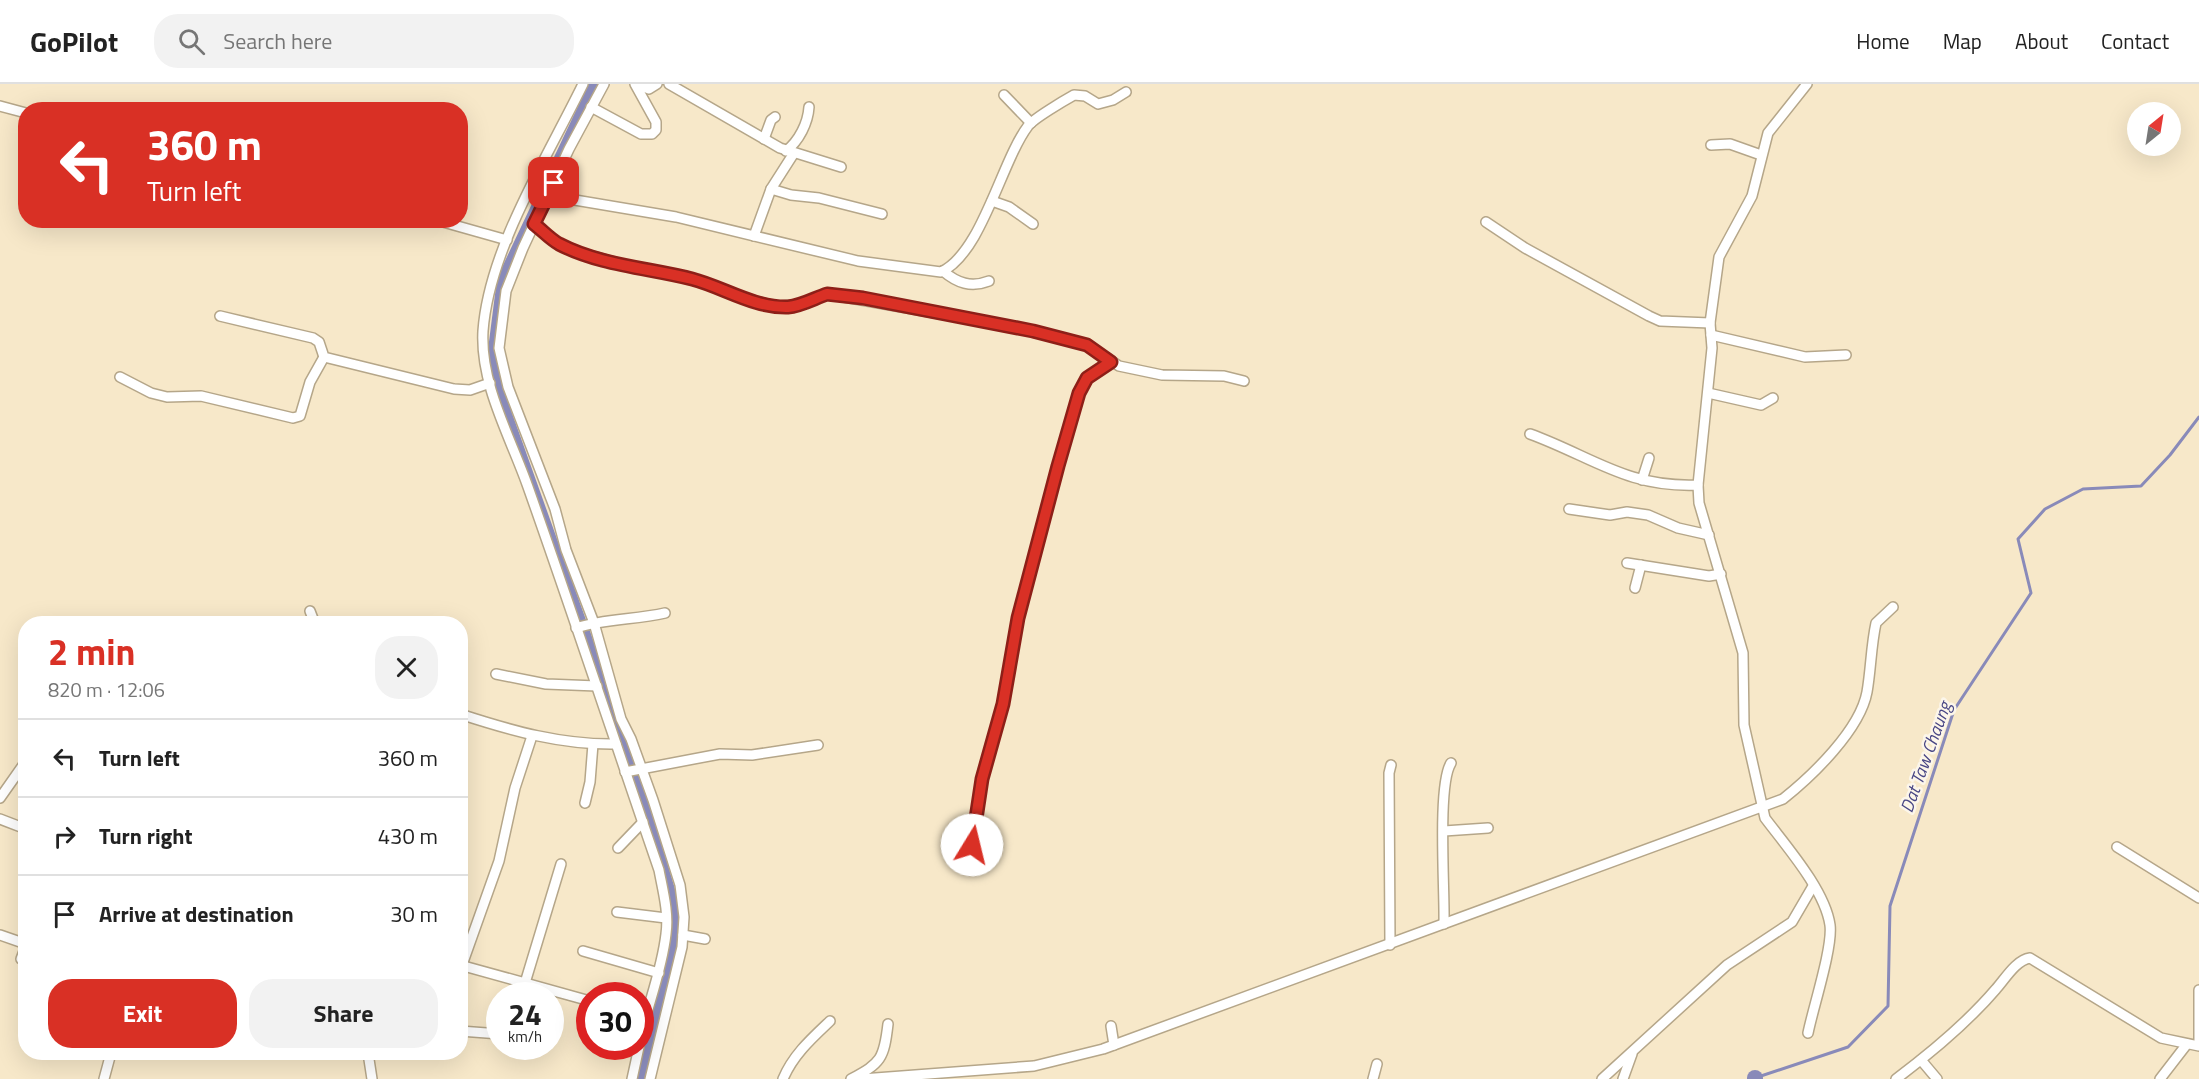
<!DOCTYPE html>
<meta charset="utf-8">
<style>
:root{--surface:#fff;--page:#f2f2f2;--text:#222;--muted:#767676;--line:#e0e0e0;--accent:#d93025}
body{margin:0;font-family:"Titillium Web",sans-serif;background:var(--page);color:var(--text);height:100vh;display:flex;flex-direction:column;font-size:22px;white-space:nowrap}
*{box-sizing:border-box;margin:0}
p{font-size:20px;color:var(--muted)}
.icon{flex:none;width:33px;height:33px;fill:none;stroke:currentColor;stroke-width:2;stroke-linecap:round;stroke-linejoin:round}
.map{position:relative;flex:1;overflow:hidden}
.details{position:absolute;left:18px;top:532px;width:450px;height:444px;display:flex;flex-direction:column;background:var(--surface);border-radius:24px;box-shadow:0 6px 24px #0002}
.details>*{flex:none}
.top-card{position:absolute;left:18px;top:18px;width:450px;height:126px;border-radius:24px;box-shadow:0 6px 24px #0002;background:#d93025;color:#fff;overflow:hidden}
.needle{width:39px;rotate:30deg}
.buttons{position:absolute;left:2127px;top:18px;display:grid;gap:12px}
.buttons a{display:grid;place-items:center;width:54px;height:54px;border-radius:50%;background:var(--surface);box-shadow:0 6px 24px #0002;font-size:30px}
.speed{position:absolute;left:486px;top:898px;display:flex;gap:12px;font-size:30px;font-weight:700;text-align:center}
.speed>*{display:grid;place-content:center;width:78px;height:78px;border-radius:50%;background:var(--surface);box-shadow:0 6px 24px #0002;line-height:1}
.speed small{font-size:15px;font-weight:400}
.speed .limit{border:9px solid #d22;background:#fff;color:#111}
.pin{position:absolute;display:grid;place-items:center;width:51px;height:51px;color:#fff;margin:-26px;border-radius:12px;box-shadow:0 3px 9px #0006}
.me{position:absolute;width:66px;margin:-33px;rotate:9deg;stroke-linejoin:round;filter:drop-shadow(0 0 4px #0008)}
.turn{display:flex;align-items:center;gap:21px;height:126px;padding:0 30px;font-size:27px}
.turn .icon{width:78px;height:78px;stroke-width:2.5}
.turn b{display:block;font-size:42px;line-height:51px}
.round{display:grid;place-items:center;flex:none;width:63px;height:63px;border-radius:24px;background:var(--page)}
.head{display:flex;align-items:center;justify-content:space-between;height:102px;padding:0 30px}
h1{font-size:36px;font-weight:700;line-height:45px;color:var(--accent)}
.primary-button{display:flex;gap:12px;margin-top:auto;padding:12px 30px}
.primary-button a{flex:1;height:69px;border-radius:24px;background:var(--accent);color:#fff;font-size:24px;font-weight:700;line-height:69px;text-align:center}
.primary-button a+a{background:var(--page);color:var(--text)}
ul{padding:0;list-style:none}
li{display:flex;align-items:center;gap:18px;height:78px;padding:0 30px;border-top:2px solid var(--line)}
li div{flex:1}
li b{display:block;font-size:22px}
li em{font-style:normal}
header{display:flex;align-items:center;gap:36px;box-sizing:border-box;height:84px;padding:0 30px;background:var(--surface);border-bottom:2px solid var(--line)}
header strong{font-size:28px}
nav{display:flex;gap:33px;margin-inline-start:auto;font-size:21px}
.search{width:420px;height:54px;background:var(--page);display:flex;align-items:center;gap:15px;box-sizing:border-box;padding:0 21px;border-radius:24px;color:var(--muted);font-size:22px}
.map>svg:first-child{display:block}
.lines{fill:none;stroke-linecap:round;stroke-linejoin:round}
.stream{stroke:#898ab9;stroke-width:3}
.canal{stroke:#898ab9;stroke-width:10}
.river{stroke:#898ab9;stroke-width:16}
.street-casing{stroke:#b5a689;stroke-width:12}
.street{stroke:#fff;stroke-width:9}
.route-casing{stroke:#8d1f18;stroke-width:15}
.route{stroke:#d93025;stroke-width:10}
.labels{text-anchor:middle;stroke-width:5;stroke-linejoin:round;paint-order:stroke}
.water-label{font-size:18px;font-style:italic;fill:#494785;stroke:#fcf6ea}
</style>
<header>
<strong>GoPilot</strong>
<div class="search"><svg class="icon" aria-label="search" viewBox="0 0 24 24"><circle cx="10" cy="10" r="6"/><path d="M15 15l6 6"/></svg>Search here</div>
<nav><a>Home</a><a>Map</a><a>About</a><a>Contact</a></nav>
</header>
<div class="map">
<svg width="2199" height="995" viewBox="0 0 2199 995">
<rect width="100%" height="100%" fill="#f7e8c9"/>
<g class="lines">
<path class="stream" d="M1755,994L1848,963L1888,922L1890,822L1954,626L2031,509L2018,455L2045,425L2083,405L2141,402L2170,371L2199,333"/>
<path class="canal" d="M594,0L502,195L494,258V283L507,330L638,696L675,823L676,852L641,995"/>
<path class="river" d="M1755,995V994"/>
<defs>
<g id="street">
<path d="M583,0C547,74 489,165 483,247C480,301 511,354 528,403C573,530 615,658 659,786C663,807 669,829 666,850C662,886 648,920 640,955"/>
<path d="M604,0L569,65L523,164L506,207L499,264L508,303L555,425L566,466L594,539L621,635L631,655L653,716L680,801L684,833L682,863L650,995"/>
<path d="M637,0L649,5L657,0"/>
<path d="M669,0L780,64L841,83"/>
<path d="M1807,0L1768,49L1752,112L1719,173L1710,239L1712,264L1698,401L1699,419L1743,569L1744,641L1765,734C1786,762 1825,806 1830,841C1833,863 1813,924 1808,949"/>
<path d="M1004,11L1031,39"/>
<path d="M0,22L26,29"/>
<path d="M591,23L641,50H652L656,46V38L635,0"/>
<path d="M764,55L771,36L775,33"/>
<path d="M1711,61L1730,60L1761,71"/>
<path d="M786,67C799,57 808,39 809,23"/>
<path d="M554,99L563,114L676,133L858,177L941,188C982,169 1001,78 1028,42C1033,35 1065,16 1074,11L1085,12L1098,20L1113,16L1126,8"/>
<path d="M771,105L791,111L819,114L882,130"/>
<path d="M992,117L1009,123L1033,140"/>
<path d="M436,136L507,156"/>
<path d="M1486,138L1525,164L1649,232L1660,237L1710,239"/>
<path d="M534,140L557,159L581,169L629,182L692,195L744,214L775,222L800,221L827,210L1016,243L1066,255L1087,261L1119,282L1162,291L1224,292L1244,297"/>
<path d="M754,152L771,105L794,69"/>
<path d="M943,187C957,199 971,204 989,197"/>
<path d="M220,232L313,254L319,258L324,273L454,305L470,306L490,299"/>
<path d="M1711,251L1805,273L1846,271"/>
<path d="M120,293L151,309L167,313L201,312L293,334L300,332L310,298L324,273"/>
<path d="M1708,309L1761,321L1773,314"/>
<path d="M1530,350C1593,373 1627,404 1698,401"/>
<path d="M1642,396L1649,374"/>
<path d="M1569,425L1610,431L1627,428L1648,431L1678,444L1709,451"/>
<path d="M1627,479L1709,492L1721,490"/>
<path d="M1635,504L1641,481"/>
<path d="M310,527L315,540"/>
<path d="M247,540L248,538"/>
<path d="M576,544C605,534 635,536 665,529"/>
<path d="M496,590L546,600L597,602"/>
<path d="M460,630C512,647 562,661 616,660"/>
<path d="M625,688L720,670L752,671L818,661"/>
<path d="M0,714L26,677"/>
<path d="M585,719L590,698L593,660"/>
<path d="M0,735L26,745"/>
<path d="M1444,747L1488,744"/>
<path d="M972,761L982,695L1003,620L1014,552L1058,382L1079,309L1087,294L1111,278"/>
<path d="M2117,763L2199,814"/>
<path d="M618,764L643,738"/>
<path d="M617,828L666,834"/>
<path d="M1444,840C1445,807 1437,701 1451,679"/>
<path d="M0,851L26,860"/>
<path d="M683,851L705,855"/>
<path d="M1390,861L1389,689L1391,681"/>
<path d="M583,867L659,889"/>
<path d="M21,875L26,862"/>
<path d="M460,881L590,917"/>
<path d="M462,881L499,777L515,704L532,652"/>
<path d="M525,899L561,780"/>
<path d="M2199,906V959"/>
<path d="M1111,942L1114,961"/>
<path d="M460,947L500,950"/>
<path d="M368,969L372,995"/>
<path d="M1921,976L1937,995"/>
<path d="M104,995L111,969"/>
<path d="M632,995L639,963"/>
<path d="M783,995C793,971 811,955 830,937"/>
<path d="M851,995C881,979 884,975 888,940"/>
<path d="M862,995L1034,982L1103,965L1783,715C1812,692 1860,646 1867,608C1871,585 1871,562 1876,539L1893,523"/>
<path d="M1373,995L1377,980"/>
<path d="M1602,995L1727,881L1792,838L1813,802"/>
<path d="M1623,995L1632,970"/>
<path d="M1896,995C1932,968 1967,939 1996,905C2005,895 2016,876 2030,874L2161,954L2199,962"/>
<path d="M2160,995L2187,960"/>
</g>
</defs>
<use href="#street" class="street-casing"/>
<use href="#street" class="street"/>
</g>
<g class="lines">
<defs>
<path id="route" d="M554,99L534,140C542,146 550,155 559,160C599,181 648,184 692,195C723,203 754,224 788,223C801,222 815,214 827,210L863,214L1033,247L1087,261L1111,278L1087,294L1079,309L1058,382L1018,534L1003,620L982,695L972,761"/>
</defs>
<use href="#route" class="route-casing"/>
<use href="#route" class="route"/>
</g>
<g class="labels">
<g class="water-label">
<text transform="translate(1926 673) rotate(-70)" y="6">Dat Taw Chaung</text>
</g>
</g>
</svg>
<div class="buttons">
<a><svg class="needle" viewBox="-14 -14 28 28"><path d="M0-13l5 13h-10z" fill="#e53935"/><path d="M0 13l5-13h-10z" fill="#767676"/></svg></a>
</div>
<div class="speed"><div>24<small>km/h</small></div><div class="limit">30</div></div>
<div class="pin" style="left:554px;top:99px;background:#d93025"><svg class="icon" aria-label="arrive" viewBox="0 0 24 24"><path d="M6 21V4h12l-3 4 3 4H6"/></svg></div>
<svg class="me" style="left:972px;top:761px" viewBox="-20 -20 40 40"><circle r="19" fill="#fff"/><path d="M0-13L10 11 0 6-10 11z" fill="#d93025"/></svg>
<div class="top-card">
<div class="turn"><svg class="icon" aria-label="left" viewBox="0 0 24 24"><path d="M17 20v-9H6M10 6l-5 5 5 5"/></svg><div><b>360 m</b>Turn left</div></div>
</div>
<section class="details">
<div class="head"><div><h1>2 min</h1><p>820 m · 12:06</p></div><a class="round"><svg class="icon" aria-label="close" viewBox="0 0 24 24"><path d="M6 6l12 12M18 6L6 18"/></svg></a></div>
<ul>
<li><svg class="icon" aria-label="left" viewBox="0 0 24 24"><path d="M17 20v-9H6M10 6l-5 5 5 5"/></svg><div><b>Turn left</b></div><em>360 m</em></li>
<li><svg class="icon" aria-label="right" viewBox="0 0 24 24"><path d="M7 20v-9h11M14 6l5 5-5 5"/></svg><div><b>Turn right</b></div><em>430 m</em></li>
<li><svg class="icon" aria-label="arrive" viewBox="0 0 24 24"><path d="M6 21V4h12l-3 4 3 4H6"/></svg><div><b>Arrive at destination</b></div><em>30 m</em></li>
</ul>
<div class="primary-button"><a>Exit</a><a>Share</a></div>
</section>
</div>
